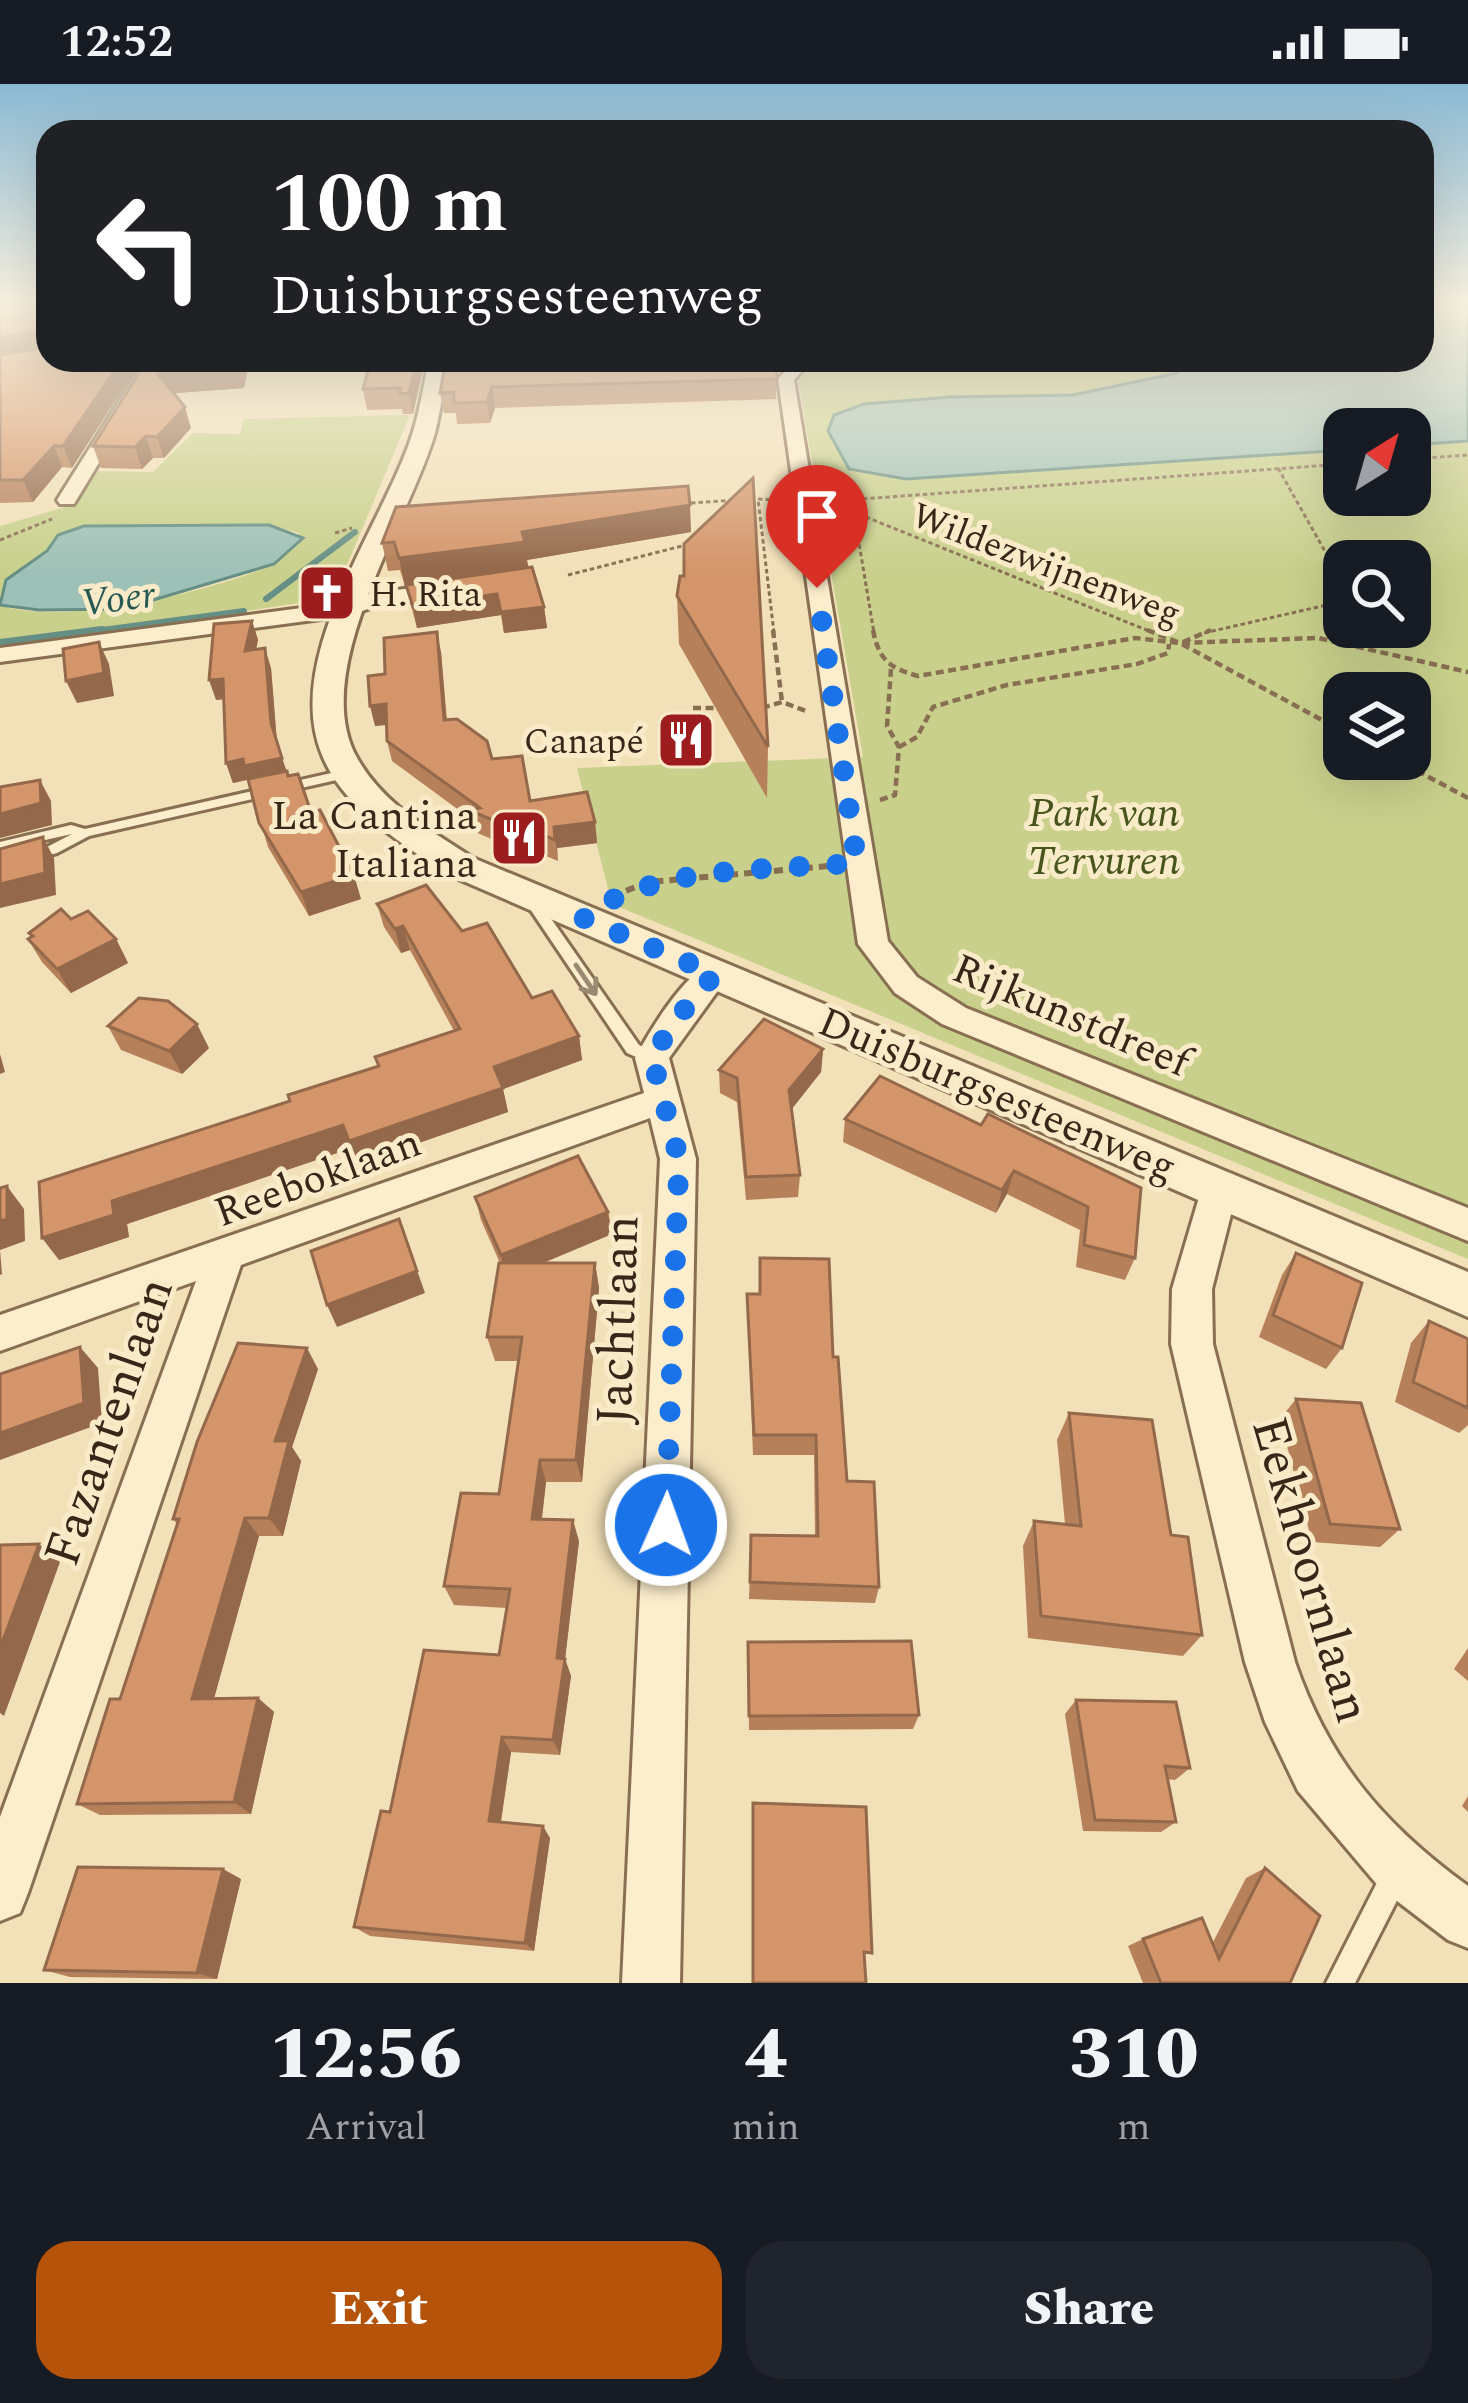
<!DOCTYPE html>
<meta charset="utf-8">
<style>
:root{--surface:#171b24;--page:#20242c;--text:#f1f3f6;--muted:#9ea1a6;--accent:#b45309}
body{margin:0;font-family:Spectral,serif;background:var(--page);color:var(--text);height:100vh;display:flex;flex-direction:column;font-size:45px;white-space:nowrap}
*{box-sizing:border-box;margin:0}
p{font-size:39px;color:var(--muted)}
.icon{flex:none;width:66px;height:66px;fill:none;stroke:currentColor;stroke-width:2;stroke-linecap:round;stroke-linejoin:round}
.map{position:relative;height:1899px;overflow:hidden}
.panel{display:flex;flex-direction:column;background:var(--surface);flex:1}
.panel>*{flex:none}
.banner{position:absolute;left:36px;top:36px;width:1398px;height:252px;border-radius:36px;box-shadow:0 12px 48px #0002;background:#202124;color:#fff;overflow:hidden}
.needle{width:78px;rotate:37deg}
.controls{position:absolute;left:1323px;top:324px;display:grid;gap:24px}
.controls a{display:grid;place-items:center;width:108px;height:108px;border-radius:24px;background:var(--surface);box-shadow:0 12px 48px #0002;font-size:60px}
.pin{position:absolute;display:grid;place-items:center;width:102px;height:102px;color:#fff;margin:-123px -51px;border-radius:50% 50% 50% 0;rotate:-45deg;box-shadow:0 0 12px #0007}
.pin .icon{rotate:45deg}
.me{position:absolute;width:132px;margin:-66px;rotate:2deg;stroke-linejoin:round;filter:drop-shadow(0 0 9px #0008)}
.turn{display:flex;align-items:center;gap:42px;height:252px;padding:0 36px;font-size:54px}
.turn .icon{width:156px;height:156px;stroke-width:2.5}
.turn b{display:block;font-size:84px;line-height:102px}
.eta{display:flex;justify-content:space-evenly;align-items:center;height:204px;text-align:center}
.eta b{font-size:72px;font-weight:800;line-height:84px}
.button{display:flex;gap:24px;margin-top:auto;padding:24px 36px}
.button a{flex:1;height:138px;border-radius:36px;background:var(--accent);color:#fff;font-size:48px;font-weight:800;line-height:138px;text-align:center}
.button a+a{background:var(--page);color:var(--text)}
.status{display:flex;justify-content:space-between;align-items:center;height:84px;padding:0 60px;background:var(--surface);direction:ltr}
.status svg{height:33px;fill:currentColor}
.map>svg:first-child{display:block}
.green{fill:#c8d08c;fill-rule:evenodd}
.water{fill:#9ec1b7;stroke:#658f84;stroke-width:3}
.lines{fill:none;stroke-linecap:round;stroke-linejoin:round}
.stream-far1{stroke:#658f84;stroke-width:6}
.stream{stroke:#658f84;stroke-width:8}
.service-casing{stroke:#896f52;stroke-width:6}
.minor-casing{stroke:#896f52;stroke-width:6}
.tertiary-casing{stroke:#896f52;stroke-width:6}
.path-far2{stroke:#896f52;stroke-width:3;stroke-dasharray:4.5 3;stroke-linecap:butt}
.path-far1{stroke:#896f52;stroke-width:4.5;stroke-dasharray:8 4.5;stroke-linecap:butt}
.path{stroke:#896f52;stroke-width:6;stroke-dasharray:9 6;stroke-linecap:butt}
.service{fill:#fcedcc;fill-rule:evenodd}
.minor{fill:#fcedcc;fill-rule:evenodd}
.tertiary{fill:#fcedcc;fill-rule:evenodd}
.wall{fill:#b6805b}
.shaded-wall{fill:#94684a}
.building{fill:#d4956a;stroke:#94684a;stroke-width:3}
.oneway{stroke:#998a72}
.route{stroke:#1a73e8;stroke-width:21;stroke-dasharray:0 37.8}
.labels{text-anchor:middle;stroke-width:10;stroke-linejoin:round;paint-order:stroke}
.far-street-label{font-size:36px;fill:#362719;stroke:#f9eac8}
.far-poi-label{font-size:36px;fill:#362719;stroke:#f9eac8;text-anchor:start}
.far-water-label{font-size:39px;font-style:italic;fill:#265854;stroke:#f9eac8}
.park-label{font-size:42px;font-style:italic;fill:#47551d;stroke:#f9eac8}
.poi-label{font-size:42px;fill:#362719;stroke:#f9eac8;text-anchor:end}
.street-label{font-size:42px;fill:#362719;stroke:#f9eac8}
.near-street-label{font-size:51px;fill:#362719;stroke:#f9eac8}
</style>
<div class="status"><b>12:52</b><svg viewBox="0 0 49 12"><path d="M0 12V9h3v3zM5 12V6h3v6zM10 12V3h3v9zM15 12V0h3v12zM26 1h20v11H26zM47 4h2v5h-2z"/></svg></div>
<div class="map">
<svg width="1468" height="1899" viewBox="0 0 1468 1899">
<rect width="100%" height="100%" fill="#f2e0b8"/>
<g class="green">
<path d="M1422,222H1468V1175L612,820L577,684L863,673L798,296L820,276H1422ZM1344,345H1410V411H1344ZM1344,477H1410V543H1344ZM1344,609H1410V675H1344Z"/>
<path d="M410,331L333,514L0,564V521C63,543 211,508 272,481C283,476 290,465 301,458L299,449L269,441H97L52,460L0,513V442L65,423L86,387L153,388L193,349L240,350L244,335Z"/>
</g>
<g class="water">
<path d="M1422,222H1468V357L1410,361V345H1344V366L906,395L849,385L828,347L834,331L864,320L951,313L1073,311L1177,289L1181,285L1173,276H1422Z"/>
<path d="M269,441L303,454L274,480L123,525L39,526L0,521L6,496L47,467L58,451L84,442Z"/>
</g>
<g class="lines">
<g class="stream-far1">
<path d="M266,515L355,448"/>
<path d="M80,549L244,527"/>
</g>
<path class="stream" d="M0,559L102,546"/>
<defs>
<g id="service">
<path d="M349,685L354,686V692L89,752L57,769L0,785V775L47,763L72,750L0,766V758L71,741L85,745Z"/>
<path d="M531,811L536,813L639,961L658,970L660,974L658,978L652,980L627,969L524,816Z"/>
<path d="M1395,1779L1405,1783L1409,1793L1355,1899H1326L1385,1783Z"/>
</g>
<g id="minor">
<path d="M145,276H161L74,420H60L57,416Z"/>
<path d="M795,276H812L794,296L888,857L917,893L966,924L1468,1124V1157L942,940L895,909L858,860L778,295Z"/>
<path d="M453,499L461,500V510L376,522L351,531L0,578V564L347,518L372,509Z"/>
<path d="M714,879L725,882L730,890L669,974L696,1075L680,1899H622L660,1075L650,1034L241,1181L28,1809L20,1829L0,1837V1733L196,1197L0,1267V1231L644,1009L635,974C650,947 685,887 714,879Z"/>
<path d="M1220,1088L1233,1092L1238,1103L1212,1205L1213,1260L1295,1578C1329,1677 1384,1741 1468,1802V1864L1448,1856L1380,1804L1298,1707L1265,1638L1245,1578L1171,1260L1172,1205L1202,1103L1207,1092Z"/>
</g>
<path id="tertiary" d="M429,276H449C444,300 441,325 435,349C410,436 309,584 356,672C382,720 429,745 473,774L1468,1188V1233L447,790C401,758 344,726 322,671C281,571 384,441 413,348C420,325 424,300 429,276Z"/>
</defs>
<use href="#service" class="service-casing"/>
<use href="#minor" class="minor-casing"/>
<use href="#tertiary" class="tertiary-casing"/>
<g class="path-far2">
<path d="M1410,375L1468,371"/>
<path d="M1278,384L1344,501"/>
<path d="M833,417L1344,380"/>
<path d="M691,419L736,416"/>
<path d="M831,419L1154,549"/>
<path d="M335,449L352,444"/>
<path d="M0,456L52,435"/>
<path d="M838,459H859L874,549"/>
<path d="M568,491L686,461"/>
<path d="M774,549L758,415L778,416"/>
<path d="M1204,549L1344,517"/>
</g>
<g class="path-far1">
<path d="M773,546L782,618"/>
<path d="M873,546C879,576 889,584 918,592L1135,554L1180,559L1344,648"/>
<path d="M1147,546L1180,559L1318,554L1468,588"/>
<path d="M1183,558L1211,546"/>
<path d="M693,624H719"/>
<path d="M762,624L782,618L806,627"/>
<path d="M899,663L917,653L933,623L1007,601L1137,580L1168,569L1169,560"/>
<path d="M1395,675L1468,714"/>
<path d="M880,716L895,711L899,663L887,642L891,585"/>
</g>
<path class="path" d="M612,812L649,798L829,782"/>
<use href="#service" class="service"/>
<use href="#minor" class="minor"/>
<use href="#tertiary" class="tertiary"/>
</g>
<g class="wall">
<path d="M0,222H48V276L72,384L62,383L33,418L0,419Z"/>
<path d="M152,276H250L244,304L173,309L191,344L164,374H153L142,385L101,384L93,362L154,285Z"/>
<path d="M371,276H425L413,330H403L402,325L367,326L363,305Z"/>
<path d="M776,276V315L495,324L490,339L457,340L456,329H444L440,309Z"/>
<path d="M691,448L527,476L528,484L544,523L547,544L504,549L501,531L417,544L406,502H405L400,486L388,487L382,459Z"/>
<path d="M677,512L768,663L767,714L679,560Z"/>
<path d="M252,537L258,556L256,566L271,584L277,659L288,692L361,815L309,832L268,763L248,696L233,699L226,679L224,615L216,616Z"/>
<path d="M441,568L447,636L492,675L530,717L595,738L597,759L557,764L558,777L539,769L540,776L473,747L471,735L392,677L387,657V641L375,642L385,590Z"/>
<path d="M377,820L462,847L532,914L579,952L582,976L503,1005L508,1028L358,1080L352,1064L127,1140L129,1153L59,1176L290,1017L378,982L454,947L410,866L401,869L384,843Z"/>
<path d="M71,835L116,855L128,879L71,909L42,878L28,855L31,853L29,849Z"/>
<path d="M108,942L209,964L182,990L121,966Z"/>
<path d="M823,965L821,988L791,1025L800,1091L798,1113L746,1116L737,1018L720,1009L719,986Z"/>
<path d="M845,1035L981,1041L1141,1104L1135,1174L1125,1196L1076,1183L1080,1146L1007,1110L996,1129L843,1058Z"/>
<path d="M475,1113L608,1128L612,1150L543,1179H595L599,1204L582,1398H546L542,1435L579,1457L565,1575L571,1592L560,1671L511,1668L501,1738L550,1754L534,1867L370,1852L354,1843L390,1728L499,1571L507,1524L454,1521L444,1502L499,1410L518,1277H495L487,1253L500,1179L481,1136Z"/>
<path d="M1296,1169L1342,1264L1326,1285L1259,1253L1282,1191Z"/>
<path d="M747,1210L833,1273L847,1397L879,1503L875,1519L749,1515L751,1451L815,1452L814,1371H753Z"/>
<path d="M1429,1237L1468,1255V1341L1459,1349L1395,1318L1411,1259Z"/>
<path d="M318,1285L292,1363L301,1377L283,1452H259L214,1614H258L274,1628L251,1730L100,1731L77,1720L120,1615L177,1440L173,1435Z"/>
<path d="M1296,1315L1400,1445L1380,1463L1312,1458L1280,1335Z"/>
<path d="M1069,1329L1171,1451L1202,1551L1183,1572L1028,1554L1023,1462L1034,1437L1065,1440L1057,1356Z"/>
<path d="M748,1558L919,1631L913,1645L749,1646Z"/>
<path d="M1468,1564V1597L1454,1585Z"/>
<path d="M1076,1616L1190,1684L1175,1696L1167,1695L1176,1738L1161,1748L1083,1747L1065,1630Z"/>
<path d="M1468,1712V1728L1462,1722Z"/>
<path d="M1265,1784L1290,1899H1143L1128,1862L1143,1855L1212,1860L1246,1794Z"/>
<path d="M241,1795L217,1895L70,1893L44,1886Z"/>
</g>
<g class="shaded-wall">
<path d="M40,246L47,266L0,275V254Z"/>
<path d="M122,276H142L72,384L63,362Z"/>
<path d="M240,276H250L244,304L164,310L158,290L239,284Z"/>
<path d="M417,276H425L413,330L409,309Z"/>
<path d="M492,303L495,324L490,339L487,318Z"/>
<path d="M185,323L191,344L164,374L157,353Z"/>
<path d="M146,352L153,374L142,385L135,363Z"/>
<path d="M54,362L62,383L33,418L23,396Z"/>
<path d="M690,421L691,448L527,476L529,486L405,502L399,474L522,448Z"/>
<path d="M497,510L501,531L417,544L413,523Z"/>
<path d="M544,523L547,544L504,549L501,528Z"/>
<path d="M252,537L258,556L251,587L245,567Z"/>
<path d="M437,548L441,568L448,657L444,636Z"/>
<path d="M99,558L109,580L114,612L77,619L66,597Z"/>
<path d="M265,564L271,584L277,659L271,639Z"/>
<path d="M223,595L230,614L216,616L209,596Z"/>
<path d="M386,620L391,640L375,642L370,622Z"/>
<path d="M282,674L289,694L249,695L233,699L226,679L243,675Z"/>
<path d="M40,696L51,717L52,741L0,754V730Z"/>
<path d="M595,738L597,759L557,764L558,777L554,743Z"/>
<path d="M43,753L54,774L56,811L0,824V800Z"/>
<path d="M354,791L361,815L309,832L301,808Z"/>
<path d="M403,842L410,866L401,869L395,845Z"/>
<path d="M116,855L128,879L71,909L57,885Z"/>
<path d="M197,940L209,964L182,990L169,967Z"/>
<path d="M579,952L582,976L503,1005L508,1028L358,1080L352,1064L127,1140L129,1153L59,1176L42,1154L112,1117Z"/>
<path d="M823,965L821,988L788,1030L789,1006Z"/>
<path d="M0,970L5,988L0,990Z"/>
<path d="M1014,1087L1007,1110L996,1129L1002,1106Z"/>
<path d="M7,1102L24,1125L25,1157L0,1166L2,1190L0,1191V1137Z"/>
<path d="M608,1128L612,1150L507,1194L501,1171Z"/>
<path d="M399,1135L425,1209L337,1243L327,1221Z"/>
<path d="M595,1179L599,1204L582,1398L576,1376Z"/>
<path d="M80,1263L98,1284L102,1339L0,1376V1349Z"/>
<path d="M307,1264L318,1285L292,1363L301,1377L283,1452L269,1434L275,1357Z"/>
<path d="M540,1376L546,1398L539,1456L532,1435Z"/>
<path d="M245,1434L259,1452L210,1629L192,1615Z"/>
<path d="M573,1436L579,1457L565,1575L571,1592L560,1671L553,1656L557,1574Z"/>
<path d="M39,1460L60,1478L4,1632L0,1629V1564Z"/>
<path d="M258,1614L274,1628L251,1730L234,1718Z"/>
<path d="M502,1653L511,1668L499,1749L489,1737Z"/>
<path d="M543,1742L550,1754L534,1867L525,1859Z"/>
<path d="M223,1785L241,1795L217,1895L197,1889Z"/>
</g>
<g class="building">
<path d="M0,222H48V255L40,246L0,254Z"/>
<path d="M48,259V276H122L63,362H54L23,396H0V271L46,263Z"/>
<path d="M215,276H240L239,284L158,290L185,323L157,353L146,352L135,363L93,362L142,284L211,285L219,280Z"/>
<path d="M371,276H417L409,309L399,310L401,304L363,305Z"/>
<path d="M446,276H776L777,295L492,303L487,318L454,319V308L440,309Z"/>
<path d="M753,394L768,663L677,512L680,492H684V460Z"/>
<path d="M688,402L690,421L522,448L525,458L399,474L394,458L382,459L396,423Z"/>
<path d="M532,483L544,523L501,528L497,510L413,523L406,501Z"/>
<path d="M252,537L245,567L265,564L271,639L282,674L244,682L243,675L226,679L223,595L209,596L214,540Z"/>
<path d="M437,548L444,636L457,635L487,657L492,675L522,672L530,717L587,708L595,738L554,743L555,756L536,748L537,755L469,726L480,724L387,657L386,620L370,622L368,592L385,590L384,554Z"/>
<path d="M99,558L104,589L66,597L63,565Z"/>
<path d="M287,687L288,692L298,690L311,728L320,726L354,791L301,808L259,739L248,695Z"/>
<path d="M40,696L41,719L0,730V703Z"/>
<path d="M43,753L45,789L0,800V765Z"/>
<path d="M426,801L462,847L487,839L532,914L552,907L579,952L494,983L503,1004L349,1057L343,1041L112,1117L114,1131L42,1154L39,1098L290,1017L288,1011L379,982L375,973L460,945L403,842L395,845L377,820Z"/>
<path d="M61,825L71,835L88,827L116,855L57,885L28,855L33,852L29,849Z"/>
<path d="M139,914L168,917L197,940L169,967L108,942Z"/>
<path d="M764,935L823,965L789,1006L800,1091L746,1093L737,994L719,986Z"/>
<path d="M880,992L981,1041L988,1030L1141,1104L1135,1174L1084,1161L1088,1123L1014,1087L1002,1106L845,1035Z"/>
<path d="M578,1072L608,1128L501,1171L475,1113Z"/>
<path d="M7,1102V1135L0,1137V1104Z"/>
<path d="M399,1135L417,1187L327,1221L311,1167Z"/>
<path d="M1296,1169L1362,1199L1342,1264L1273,1231Z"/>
<path d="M760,1174L829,1175L833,1273H838L847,1397L874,1398L879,1503L750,1498L751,1451L818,1452L816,1351H754L747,1210H760Z"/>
<path d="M499,1179H595L576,1376H540L532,1435L573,1436L557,1574L565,1575L553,1656L502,1653L489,1737L543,1742L525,1859L354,1843L381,1727L390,1728L424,1566L499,1571L510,1505L444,1502L461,1409L499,1410L522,1253H487Z"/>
<path d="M1429,1237L1468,1255V1324L1413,1298Z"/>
<path d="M238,1259L307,1264L275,1357H289L269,1434H245L192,1615L258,1614L234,1718L77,1720L110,1615H120L179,1435H173L197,1358Z"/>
<path d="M80,1263L84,1319L0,1349V1290Z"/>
<path d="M1296,1315L1361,1319L1400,1445L1330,1440Z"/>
<path d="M1069,1329L1152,1336L1171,1451L1188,1453L1202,1551L1041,1532L1034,1437L1081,1442Z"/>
<path d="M39,1460L0,1564V1461Z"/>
<path d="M911,1557L919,1631L749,1632L748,1558Z"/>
<path d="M1076,1616L1176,1618L1190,1684L1165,1682L1176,1738L1095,1736Z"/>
<path d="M753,1719L866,1723L872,1869L864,1868L866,1899H753Z"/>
<path d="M78,1783L223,1785L197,1889L44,1886Z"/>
<path d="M1265,1784L1320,1832L1290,1899H1161L1143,1855L1202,1834L1219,1875Z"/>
</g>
<defs><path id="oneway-shaft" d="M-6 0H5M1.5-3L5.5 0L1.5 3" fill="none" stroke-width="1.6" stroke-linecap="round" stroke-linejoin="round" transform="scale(3)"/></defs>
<use class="oneway" href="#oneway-shaft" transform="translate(586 896) rotate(56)"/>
<linearGradient id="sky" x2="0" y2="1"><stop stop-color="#8ab9d4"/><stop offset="0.45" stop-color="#f9f1df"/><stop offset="1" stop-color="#f9f1df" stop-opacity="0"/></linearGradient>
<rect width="1468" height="488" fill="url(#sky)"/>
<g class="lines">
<path class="route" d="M666,1441L679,1075L652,974L673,939L715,890L583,834C649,781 773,786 857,779L817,504"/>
</g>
<defs>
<symbol id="church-square" viewBox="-11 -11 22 22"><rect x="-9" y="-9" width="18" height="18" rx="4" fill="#9d1d1e" stroke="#f9eac8"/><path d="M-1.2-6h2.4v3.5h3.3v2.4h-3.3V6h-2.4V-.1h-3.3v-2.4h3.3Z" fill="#fff"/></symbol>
<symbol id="restaurant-square" viewBox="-11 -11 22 22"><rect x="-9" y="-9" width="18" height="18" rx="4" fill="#9d1d1e" stroke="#f9eac8"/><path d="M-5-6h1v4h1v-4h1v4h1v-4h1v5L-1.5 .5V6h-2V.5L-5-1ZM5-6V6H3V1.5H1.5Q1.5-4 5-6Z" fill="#fff"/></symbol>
</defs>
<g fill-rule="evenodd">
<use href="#church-square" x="294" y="476" width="66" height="66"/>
<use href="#restaurant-square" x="653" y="623" width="66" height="66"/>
<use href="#restaurant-square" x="486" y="721" width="66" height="66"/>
</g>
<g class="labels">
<g class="far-street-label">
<text transform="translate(1047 479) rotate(21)" y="13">Wildezwijnenweg</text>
</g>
<g class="far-poi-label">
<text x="369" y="522">H. Rita</text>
<text x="644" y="669" text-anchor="end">Canapé</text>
</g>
<g class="far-water-label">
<text transform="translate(118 513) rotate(-7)" y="14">Voer</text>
</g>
<g class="park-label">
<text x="1104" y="742">Park van<tspan x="1104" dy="48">Tervuren</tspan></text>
</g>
<g class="poi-label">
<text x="477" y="745">La Cantina<tspan x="477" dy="48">Italiana</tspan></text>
</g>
<g class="street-label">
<text transform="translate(1072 930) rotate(23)" y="15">Rijkunstdreef</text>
<text transform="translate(998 1009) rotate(23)" y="15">Duisburgsesteenweg</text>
<text transform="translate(317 1092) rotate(-20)" y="15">Reeboklaan</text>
</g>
<g class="near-street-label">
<text transform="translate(616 1236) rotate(-88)" y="18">Jachtlaan</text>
<text transform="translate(107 1337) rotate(-71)" y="18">Fazantenlaan</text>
<text transform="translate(1313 1485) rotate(74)" y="18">Eekhoornlaan</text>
</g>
</g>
</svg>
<div class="controls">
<a><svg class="needle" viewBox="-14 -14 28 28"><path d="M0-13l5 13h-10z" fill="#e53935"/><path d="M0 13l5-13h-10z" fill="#9ea1a6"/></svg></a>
<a><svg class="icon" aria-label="search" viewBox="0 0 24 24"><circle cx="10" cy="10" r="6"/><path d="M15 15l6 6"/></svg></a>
<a><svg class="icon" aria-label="layers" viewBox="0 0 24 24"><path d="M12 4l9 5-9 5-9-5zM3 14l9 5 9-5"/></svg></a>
</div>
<div class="pin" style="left:817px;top:504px;background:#d93025"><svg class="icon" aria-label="arrive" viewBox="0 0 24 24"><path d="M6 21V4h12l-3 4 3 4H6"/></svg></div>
<svg class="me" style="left:666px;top:1441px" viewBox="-20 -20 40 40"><circle r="17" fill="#1a73e8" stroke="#fff" stroke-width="3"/><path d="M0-11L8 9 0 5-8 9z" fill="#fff"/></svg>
<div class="banner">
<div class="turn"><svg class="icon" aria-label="left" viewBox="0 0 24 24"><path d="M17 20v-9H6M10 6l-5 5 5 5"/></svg><div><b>100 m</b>Duisburgsesteenweg</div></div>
</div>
</div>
<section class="panel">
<div class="eta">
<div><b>12:56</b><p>Arrival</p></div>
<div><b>4</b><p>min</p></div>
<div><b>310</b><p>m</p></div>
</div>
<div class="button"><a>Exit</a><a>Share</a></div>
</section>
